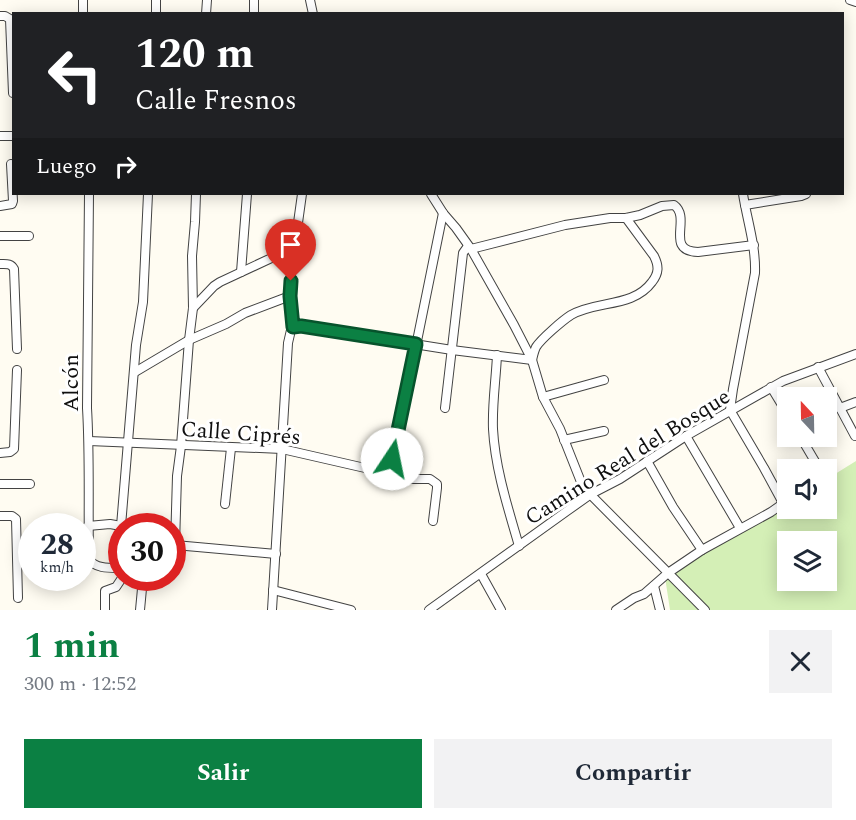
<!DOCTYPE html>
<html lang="es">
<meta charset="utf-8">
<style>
:root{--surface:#fff;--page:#f2f2f3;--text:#1f2937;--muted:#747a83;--accent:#0b8043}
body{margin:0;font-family:Spectral,serif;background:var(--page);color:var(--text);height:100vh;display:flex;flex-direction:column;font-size:22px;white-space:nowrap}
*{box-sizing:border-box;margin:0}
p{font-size:20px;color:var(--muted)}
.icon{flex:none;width:33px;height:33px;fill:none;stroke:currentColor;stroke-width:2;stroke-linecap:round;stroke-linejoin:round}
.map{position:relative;height:610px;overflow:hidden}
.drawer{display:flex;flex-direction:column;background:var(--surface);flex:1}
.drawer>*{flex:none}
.guide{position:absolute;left:12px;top:12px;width:832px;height:183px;border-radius:0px;box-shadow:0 3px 15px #0003;background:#202124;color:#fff;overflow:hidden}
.needle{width:39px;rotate:338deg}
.tools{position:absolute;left:777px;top:387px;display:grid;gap:12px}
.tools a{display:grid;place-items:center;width:60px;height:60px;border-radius:0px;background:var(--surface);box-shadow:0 3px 15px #0003;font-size:30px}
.speed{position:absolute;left:18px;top:513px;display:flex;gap:12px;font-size:30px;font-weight:700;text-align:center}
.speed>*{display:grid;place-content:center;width:78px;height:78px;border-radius:50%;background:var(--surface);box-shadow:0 3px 15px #0003;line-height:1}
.speed small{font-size:15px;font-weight:400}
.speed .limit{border:9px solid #d22;background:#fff;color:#111}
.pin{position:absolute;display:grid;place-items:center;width:51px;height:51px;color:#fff;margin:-62px -26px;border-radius:50% 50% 50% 0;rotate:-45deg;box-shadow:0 0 6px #0007}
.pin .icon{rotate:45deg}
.me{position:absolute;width:66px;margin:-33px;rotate:11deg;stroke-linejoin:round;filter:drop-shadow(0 0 4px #0008)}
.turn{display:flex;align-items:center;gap:21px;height:126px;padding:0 24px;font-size:27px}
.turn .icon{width:78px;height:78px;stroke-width:2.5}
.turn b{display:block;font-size:42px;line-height:51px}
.then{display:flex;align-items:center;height:57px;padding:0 24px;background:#0003;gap:12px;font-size:22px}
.round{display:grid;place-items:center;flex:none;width:63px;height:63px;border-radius:0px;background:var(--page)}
.overview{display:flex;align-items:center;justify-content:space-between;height:102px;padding:0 24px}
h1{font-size:36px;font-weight:700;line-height:45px;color:var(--accent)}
.action{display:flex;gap:12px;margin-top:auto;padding:12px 24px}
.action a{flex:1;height:69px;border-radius:0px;background:var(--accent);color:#fff;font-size:24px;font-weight:700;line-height:69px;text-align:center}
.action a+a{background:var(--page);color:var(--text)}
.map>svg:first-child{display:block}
.green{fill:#d4efb6;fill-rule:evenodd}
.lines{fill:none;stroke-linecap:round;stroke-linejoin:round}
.minor-casing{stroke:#434343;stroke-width:10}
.minor{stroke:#fff;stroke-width:8}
.route-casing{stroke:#07532c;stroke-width:15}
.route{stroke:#0b8043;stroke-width:10}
.labels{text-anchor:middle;stroke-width:6;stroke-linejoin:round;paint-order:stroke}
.street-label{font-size:22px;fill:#101010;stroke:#fff}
</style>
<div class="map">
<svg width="856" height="610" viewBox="0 0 856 610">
<rect width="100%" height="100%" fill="#fffcf2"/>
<path class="green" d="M856,461V610H670L665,577L787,503L788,508H826L827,479ZM788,542H826V580H788Z"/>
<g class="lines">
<defs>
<g id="minor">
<path d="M310,0L313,14"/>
<path d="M850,0L856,2"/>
<path d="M83,14V0"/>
<path d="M156,14V0"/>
<path d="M206,14L207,0"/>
<path d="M254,14V0"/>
<path d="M0,16H5L10,19L13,93"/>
<path d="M0,136H14"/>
<path d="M89,194L87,408C90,458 88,508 89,559C95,569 110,568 122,568"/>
<path d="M431,194L443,213L456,228L471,249L514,325L532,360L543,397L560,429L583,487L705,610"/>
<path d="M743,194C747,220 756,246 755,273L733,389L730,410L764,468L783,503"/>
<path d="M745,205L801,196L806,194"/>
<path d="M0,206L12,204L13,201L11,164"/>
<path d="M0,236H29"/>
<path d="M471,249L565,225L610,218H626L640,215L662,206L674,205C692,218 664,251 698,252L754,245"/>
<path d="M0,264C6,264 11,263 14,269L17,349"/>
<path d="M241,272L247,194"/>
<path d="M193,308L214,286L220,282L295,247"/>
<path d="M293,327L301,326L452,350L532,360C533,356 534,351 536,347C541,339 563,320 571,315C597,300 633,308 652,282C659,273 659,266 654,256L626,218"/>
<path d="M497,355C496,379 492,404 493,429C495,468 508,508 519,546"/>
<path d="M818,367L855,436"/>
<path d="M135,372L189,340L226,324L245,313L290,296"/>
<path d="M771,387L788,415"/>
<path d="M543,397L604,380"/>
<path d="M445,408L463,253L468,246"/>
<path d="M840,408L856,402"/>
<path d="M686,436L740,528"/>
<path d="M800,436L820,470"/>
<path d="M564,440L604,431"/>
<path d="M89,441L282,449L413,479H430L437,484V488L433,521"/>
<path d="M0,453L10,452L14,449L17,370"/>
<path d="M647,461L673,507L702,550"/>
<path d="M390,474L443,213"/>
<path d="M0,484H30"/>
<path d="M225,504L231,448"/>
<path d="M0,516H12L16,519L18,598"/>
<path d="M88,526L110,524L121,526"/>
<path d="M122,535L121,526L136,345L143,302L148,194"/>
<path d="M175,545L177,476L181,446L189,340L193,308L192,256L195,222L196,194"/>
<path d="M175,545L276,554"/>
<path d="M481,574L501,610"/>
<path d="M654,586L660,610"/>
<path d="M273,590L351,610"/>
<path d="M105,610V591L116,587L122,578"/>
<path d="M140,610L143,578"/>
<path d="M272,610L288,343L291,330L293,327L290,296L291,273L302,194"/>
<path d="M429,610L567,511L591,494L620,479L686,436L783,381L856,354"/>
<path d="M616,610L634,598L644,594L668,573L702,550L771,512L788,500"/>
</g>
</defs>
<use href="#minor" class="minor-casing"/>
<use href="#minor" class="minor"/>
</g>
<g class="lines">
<defs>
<path id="route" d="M291,281L290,296L293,327L301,326L416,344L392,459"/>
</defs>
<use href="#route" class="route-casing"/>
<use href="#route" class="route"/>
</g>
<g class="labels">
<g class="street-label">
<text transform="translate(70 383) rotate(-90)" y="8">Alcón</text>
<text transform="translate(241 432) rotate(4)" y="8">Calle Ciprés</text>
<text transform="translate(627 456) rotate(-32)" y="8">Camino Real del Bosque</text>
</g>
</g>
</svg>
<div class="tools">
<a><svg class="needle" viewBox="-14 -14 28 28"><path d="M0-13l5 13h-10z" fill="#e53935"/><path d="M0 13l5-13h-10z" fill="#747a83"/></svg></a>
<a><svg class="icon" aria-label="sound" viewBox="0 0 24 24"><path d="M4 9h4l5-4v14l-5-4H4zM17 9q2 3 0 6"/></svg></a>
<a><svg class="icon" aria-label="layers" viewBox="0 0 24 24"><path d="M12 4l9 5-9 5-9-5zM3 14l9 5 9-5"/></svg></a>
</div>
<div class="speed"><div>28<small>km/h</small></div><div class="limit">30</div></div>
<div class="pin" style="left:291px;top:281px;background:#d93025"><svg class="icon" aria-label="arrive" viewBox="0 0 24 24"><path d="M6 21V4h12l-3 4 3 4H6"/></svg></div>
<svg class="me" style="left:392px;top:459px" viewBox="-20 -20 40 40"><circle r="19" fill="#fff"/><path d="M0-13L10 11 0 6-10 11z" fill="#0b8043"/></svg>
<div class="guide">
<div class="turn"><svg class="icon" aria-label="left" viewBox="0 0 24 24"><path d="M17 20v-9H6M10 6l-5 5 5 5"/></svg><div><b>120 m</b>Calle Fresnos</div></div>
<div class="then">Luego<svg class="icon" aria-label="right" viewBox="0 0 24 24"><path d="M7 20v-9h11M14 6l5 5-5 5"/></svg></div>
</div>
</div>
<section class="drawer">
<div class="overview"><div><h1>1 min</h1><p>300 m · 12:52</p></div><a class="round"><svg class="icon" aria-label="close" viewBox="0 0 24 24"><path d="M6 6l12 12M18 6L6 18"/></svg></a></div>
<div class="action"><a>Salir</a><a>Compartir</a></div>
</section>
